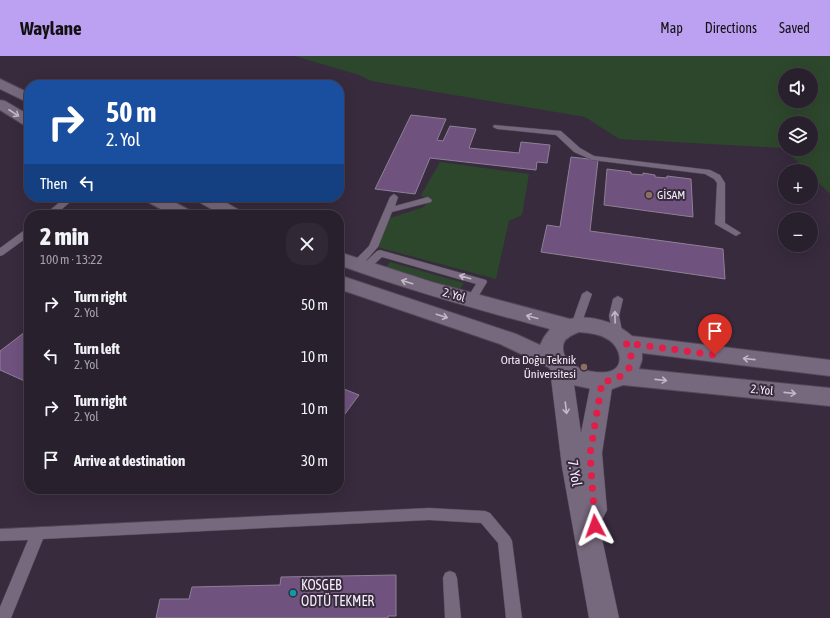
<!DOCTYPE html>
<meta charset="utf-8">
<style>
:root{--surface:#29202e;--page:#312836;--text:#f1f3f6;--muted:#a5a3aa;--line:#453e4a;--accent:#bca0f2}
body{margin:0;font-family:"Asap Condensed",sans-serif;background:var(--page);color:var(--text);height:100vh;display:flex;flex-direction:column;font-size:15px;white-space:nowrap}
*{box-sizing:border-box;margin:0}
p{font-size:13px;color:var(--muted)}
.icon{flex:none;width:22px;height:22px;fill:none;stroke:currentColor;stroke-width:2;stroke-linecap:round;stroke-linejoin:round}
.map{position:relative;flex:1;overflow:hidden}
.details{position:absolute;left:24px;top:154px;width:320px;height:284px;display:flex;flex-direction:column;background:var(--surface);border-radius:16px;box-shadow:0 4px 16px #0002,0 0 0 1px var(--line)}
.details>*{flex:none}
.top-card{position:absolute;left:24px;top:24px;width:320px;height:122px;border-radius:16px;box-shadow:0 4px 16px #0002,0 0 0 1px var(--line);background:#1a4fa0;color:#fff;overflow:hidden}
.controls{position:absolute;left:778px;top:12px;display:grid;gap:8px}
.controls a{display:grid;place-items:center;width:40px;height:40px;border-radius:50%;background:var(--surface);box-shadow:0 4px 16px #0002,0 0 0 1px var(--line);font-size:20px}
.pin{position:absolute;display:grid;place-items:center;width:34px;height:34px;color:#fff;margin:-41px -17px;border-radius:50% 50% 50% 0;rotate:-45deg;box-shadow:0 0 4px #0007}
.pin .icon{rotate:45deg}
.me{position:absolute;width:44px;margin:-22px;rotate:356deg;stroke-linejoin:round;filter:drop-shadow(0 0 3px #0008)}
.turn{display:flex;align-items:center;gap:14px;height:84px;padding:0 16px;font-size:18px}
.turn .icon{width:52px;height:52px;stroke-width:2.5}
.turn b{display:block;font-size:28px;line-height:34px}
.then{display:flex;align-items:center;height:38px;padding:0 16px;background:#0003;gap:8px;font-size:15px}
.round{display:grid;place-items:center;flex:none;width:42px;height:42px;border-radius:16px;background:var(--page)}
.summary{display:flex;align-items:center;justify-content:space-between;height:68px;padding:0 16px}
h1{font-size:24px;font-weight:800;line-height:30px}
ul{padding:0;list-style:none}
li{display:flex;align-items:center;gap:12px;height:52px;padding:0 16px}
li div{flex:1}
li b{display:block;font-size:15px}
li em{font-style:normal}
header{display:flex;align-items:center;gap:24px;box-sizing:border-box;height:56px;padding:0 20px;background:var(--accent);color:#111}
header strong{font-size:19px}
nav{display:flex;gap:22px;margin-inline-start:auto;font-size:14px}
.map>svg:first-child{display:block}
.green{fill:#2d472c;fill-rule:evenodd}
.building{fill:#6f527e;stroke:#8e8096}
.lines{fill:none;stroke-linecap:round;stroke-linejoin:round}
.service-casing{stroke:#524757;stroke-width:1}
.minor-casing{stroke:#524757;stroke-width:1}
.tertiary-casing{stroke:#524757;stroke-width:2}
.service{fill:#76687d;fill-rule:evenodd}
.minor{fill:#76687d;fill-rule:evenodd}
.tertiary{fill:#76687d;fill-rule:evenodd}
.oneway{stroke:#c2b8c7}
.route{stroke:#e11d48;stroke-width:7;stroke-dasharray:0 12.6}
.education-dot{fill:#8d6e63;stroke:#372b3d;stroke-width:1.5}
.culture-dot{fill:#0f9aa8;stroke:#372b3d;stroke-width:1.5}
.labels{text-anchor:middle;stroke-width:4;stroke-linejoin:round;paint-order:stroke}
.poi-label{font-size:12px;fill:#f5edf9;stroke:#372b3d;text-anchor:start}
.street-label{font-size:12px;fill:#f5edf9;stroke:#372b3d}
.near-street-label{font-size:14px;fill:#f5edf9;stroke:#372b3d}
.near-poi-label{font-size:14px;fill:#f5edf9;stroke:#372b3d;text-anchor:start}
</style>
<header>
<strong>Waylane</strong>
<nav><a>Map</a><a>Directions</a><a>Saved</a></nav>
</header>
<div class="map">
<svg width="830" height="562" viewBox="0 0 830 562">
<rect width="100%" height="100%" fill="#372b3d"/>
<g class="green">
<path d="M295,0H830V138L811,119V115H807L783,92L619,83L585,61L371,25L359,19ZM785,19H811V45H785ZM785,67H811V93H785Z"/>
<path d="M440,106L529,118L522,159L509,165L496,223L377,191L390,162L424,151L427,144L421,139Z"/>
<path d="M390,206L464,227L460,233L386,211Z"/>
</g>
<g class="building">
<path d="M411,59L446,63L437,84L443,85L450,70L476,73L469,92L519,97L521,86L550,89L547,107L537,106L536,114L430,102L415,138L375,133Z"/>
<path d="M571,101L598,104L590,175L723,193L725,223L541,196L547,169L560,171Z"/>
<path d="M607,113L631,116V118L643,119V117L655,119V121L667,122V120L691,123L693,161L604,149Z"/>
<path d="M29,273V327L0,314V295Z"/>
<path d="M339,331L359,339L339,366Z"/>
<path d="M396,519V560H388V562H156L160,543H189L192,531L280,529L281,521Z"/>
</g>
<g class="lines">
<defs>
<g id="service">
<path d="M494,69L561,75L580,92L594,100L710,114L720,119L725,127V167L741,177L736,180L715,168L717,127L714,123L705,118L592,104L574,96L556,79L497,73L493,71Z"/>
<path d="M394,138L398,141L395,150L428,141L432,144L431,146L392,156L378,191L363,208L377,195L380,194L486,224L487,226L475,246L471,247L466,244L476,228L382,201L368,214H360V211H352L351,209L352,207L369,190L390,141Z"/>
<path d="M66,141H76L55,159H44Z"/>
<path d="M29,172V180L3,199L0,200V192L26,173Z"/>
<path d="M587,235L592,238L581,269L580,272H572L571,269L582,238Z"/>
<path d="M618,240L623,243L619,260L623,279L622,282H614L613,279L609,260L613,243Z"/>
<path d="M429,452L485,455L490,457L510,481L512,485L522,562H506L498,487L481,467L429,464L43,483L11,562H0V551L28,484L0,485V473Z"/>
<path d="M450,515L455,517L457,522L461,562H445L443,522L445,517Z"/>
</g>
<path id="minor" d="M561,306L569,308L572,314L581,377L591,326L594,320L602,318L610,320L613,326L602,397L607,454L603,462L598,464L619,562H589L562,411L550,314L553,308Z"/>
<g id="tertiary">
<path d="M0,23L29,37V47L0,33Z"/>
<path d="M0,44L5,45L29,59V71L24,69L0,54Z"/>
<path d="M143,141H165L191,155L194,159H172L146,145Z"/>
<path d="M194,141H216L241,155L244,159H222L197,145Z"/>
<path d="M339,196L432,226L570,263C589,258 617,266 632,280L830,304V320L642,297V304L639,313L830,332V350L623,329L612,333L597,334L573,329L560,322L548,311L500,288L339,233V219L516,278L540,289L544,281L550,273C479,254 408,234 339,209ZM579,276C590,277 600,278 609,284C621,292 626,313 607,316C592,318 563,311 563,292C563,288 564,284 568,282C571,279 575,278 579,276Z"/>
</g>
</defs>
<use href="#service" class="service-casing"/>
<use href="#minor" class="minor-casing"/>
<use href="#tertiary" class="tertiary-casing"/>
<use href="#service" class="service"/>
<use href="#minor" class="minor"/>
<use href="#tertiary" class="tertiary"/>
</g>
<defs><path id="oneway-shaft" d="M-6 0H5M1.5-3L5.5 0L1.5 3" fill="none" stroke-width="1.6" stroke-linecap="round" stroke-linejoin="round"/></defs>
<g class="oneway">
<use href="#oneway-shaft" transform="translate(14 57) rotate(33)"/>
<use href="#oneway-shaft" transform="translate(465 221) rotate(-164)"/>
<use href="#oneway-shaft" transform="translate(407 226) rotate(-163)"/>
<use href="#oneway-shaft" transform="translate(442 260) rotate(18)"/>
<use href="#oneway-shaft" transform="translate(532 261) rotate(-165)"/>
<use href="#oneway-shaft" transform="translate(615 261) rotate(-91)"/>
<use href="#oneway-shaft" transform="translate(749 303) rotate(-174)"/>
<use href="#oneway-shaft" transform="translate(661 324) rotate(6)"/>
<use href="#oneway-shaft" transform="translate(790 337) rotate(6)"/>
<use href="#oneway-shaft" transform="translate(566 352) rotate(83)"/>
</g>
<g class="lines">
<path class="route" d="M595,470L590,398L602,326C626,322 639,310 626,287L715,299"/>
</g>
<g class="education-dot">
<circle cx="649" cy="139" r="4"/>
<circle cx="584" cy="311" r="4"/>
</g>
<circle class="culture-dot" cx="293" cy="537" r="4"/>
<g class="labels">
<g class="poi-label">
<text x="657" y="143">GİSAM</text>
<text x="576" y="308" text-anchor="end">Orta Doğu Teknik<tspan x="576" dy="14">Üniversitesi</tspan></text>
</g>
<g class="street-label">
<text transform="translate(454 239) rotate(16)" y="4">2. Yol</text>
<text transform="translate(762 334) rotate(6)" y="4">2. Yol</text>
</g>
<g class="near-street-label">
<text transform="translate(575 417) rotate(80)" y="5">7. Yol</text>
</g>
<g class="near-poi-label">
<text x="301" y="534">KOSGEB<tspan x="301" dy="16">ODTÜ TEKMER</tspan></text>
</g>
</g>
</svg>
<div class="controls">
<a><svg class="icon" aria-label="sound" viewBox="0 0 24 24"><path d="M4 9h4l5-4v14l-5-4H4zM17 9q2 3 0 6"/></svg></a>
<a><svg class="icon" aria-label="layers" viewBox="0 0 24 24"><path d="M12 4l9 5-9 5-9-5zM3 14l9 5 9-5"/></svg></a>
<a>+</a>
<a>−</a>
</div>
<div class="pin" style="left:715px;top:299px;background:#d93025"><svg class="icon" aria-label="arrive" viewBox="0 0 24 24"><path d="M6 21V4h12l-3 4 3 4H6"/></svg></div>
<svg class="me" style="left:595px;top:470px" viewBox="-20 -20 40 40"><path d="M0-17L14 15 0 8-14 15z" fill="#e11d48" stroke="#fff" stroke-width="4"/></svg>
<div class="top-card">
<div class="turn"><svg class="icon" aria-label="right" viewBox="0 0 24 24"><path d="M7 20v-9h11M14 6l5 5-5 5"/></svg><div><b>50 m</b>2. Yol</div></div>
<div class="then">Then<svg class="icon" aria-label="left" viewBox="0 0 24 24"><path d="M17 20v-9H6M10 6l-5 5 5 5"/></svg></div>
</div>
<section class="details">
<div class="summary"><div><h1>2 min</h1><p>100 m · 13:22</p></div><a class="round"><svg class="icon" aria-label="close" viewBox="0 0 24 24"><path d="M6 6l12 12M18 6L6 18"/></svg></a></div>
<ul>
<li><svg class="icon" aria-label="right" viewBox="0 0 24 24"><path d="M7 20v-9h11M14 6l5 5-5 5"/></svg><div><b>Turn right</b><p>2. Yol</p></div><em>50 m</em></li>
<li><svg class="icon" aria-label="left" viewBox="0 0 24 24"><path d="M17 20v-9H6M10 6l-5 5 5 5"/></svg><div><b>Turn left</b><p>2. Yol</p></div><em>10 m</em></li>
<li><svg class="icon" aria-label="right" viewBox="0 0 24 24"><path d="M7 20v-9h11M14 6l5 5-5 5"/></svg><div><b>Turn right</b><p>2. Yol</p></div><em>10 m</em></li>
<li><svg class="icon" aria-label="arrive" viewBox="0 0 24 24"><path d="M6 21V4h12l-3 4 3 4H6"/></svg><div><b>Arrive at destination</b></div><em>30 m</em></li>
</ul>
</section>
</div>
